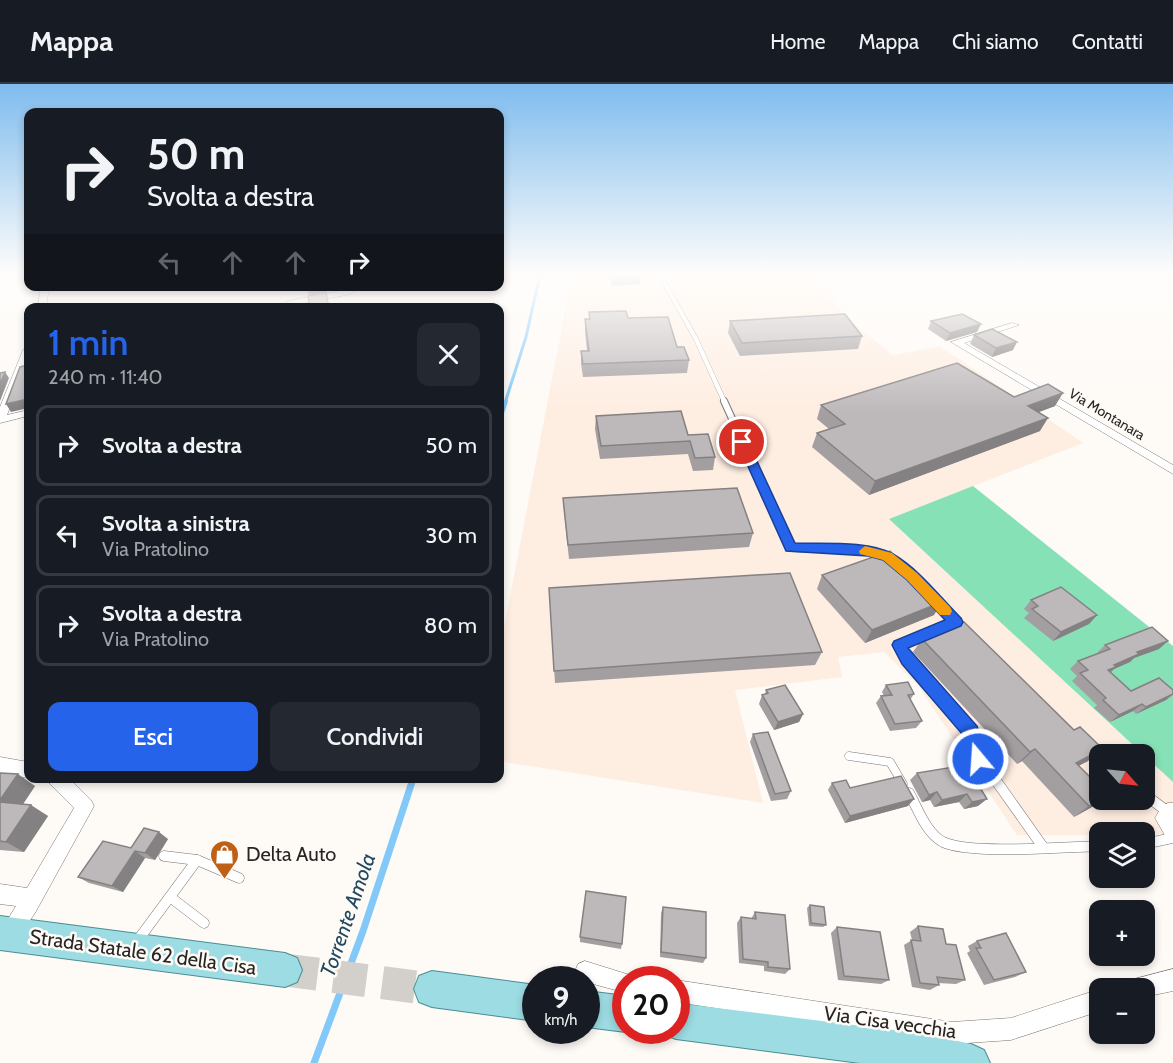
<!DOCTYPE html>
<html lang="it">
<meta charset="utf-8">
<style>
:root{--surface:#171b24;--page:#242831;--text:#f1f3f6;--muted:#9ea1a6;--line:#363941;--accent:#2563eb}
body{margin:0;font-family:Cabin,sans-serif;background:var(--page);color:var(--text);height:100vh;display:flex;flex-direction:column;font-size:22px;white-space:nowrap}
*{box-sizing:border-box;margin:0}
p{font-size:20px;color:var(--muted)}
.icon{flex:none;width:33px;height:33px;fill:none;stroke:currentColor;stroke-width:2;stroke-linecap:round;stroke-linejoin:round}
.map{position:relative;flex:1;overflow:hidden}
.panel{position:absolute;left:24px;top:219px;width:480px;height:480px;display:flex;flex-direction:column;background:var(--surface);border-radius:12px;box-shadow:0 3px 9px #0003}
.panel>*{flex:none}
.guide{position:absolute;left:24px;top:24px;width:480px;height:183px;border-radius:12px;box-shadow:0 3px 9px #0003;background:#171b24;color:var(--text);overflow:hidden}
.needle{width:39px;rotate:117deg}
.controls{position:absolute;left:1089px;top:660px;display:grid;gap:12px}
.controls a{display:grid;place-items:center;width:66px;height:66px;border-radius:12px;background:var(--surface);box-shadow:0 3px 9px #0003;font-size:30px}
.speed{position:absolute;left:522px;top:882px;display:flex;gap:12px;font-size:30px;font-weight:700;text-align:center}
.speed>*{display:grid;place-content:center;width:78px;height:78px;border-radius:50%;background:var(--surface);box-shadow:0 3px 9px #0003;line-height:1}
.speed small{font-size:15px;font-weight:400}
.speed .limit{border:9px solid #d22;background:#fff;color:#111}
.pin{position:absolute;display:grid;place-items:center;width:51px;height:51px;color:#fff;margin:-26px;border:3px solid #fff;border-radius:50%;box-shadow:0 2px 6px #0007}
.me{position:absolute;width:66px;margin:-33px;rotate:342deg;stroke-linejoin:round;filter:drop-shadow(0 0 4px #0008)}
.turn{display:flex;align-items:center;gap:21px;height:126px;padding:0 24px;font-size:27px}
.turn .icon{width:78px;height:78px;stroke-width:2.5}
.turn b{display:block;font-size:42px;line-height:51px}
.lanes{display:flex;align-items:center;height:57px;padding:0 24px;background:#0003;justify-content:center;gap:30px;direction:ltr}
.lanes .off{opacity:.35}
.round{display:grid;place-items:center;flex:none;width:63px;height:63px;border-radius:12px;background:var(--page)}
.overview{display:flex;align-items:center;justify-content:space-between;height:102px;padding:0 24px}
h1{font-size:36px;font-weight:600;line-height:45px;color:var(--accent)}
.primary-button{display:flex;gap:12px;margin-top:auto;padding:12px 24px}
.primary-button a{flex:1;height:69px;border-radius:12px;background:var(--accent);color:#fff;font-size:24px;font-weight:600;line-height:69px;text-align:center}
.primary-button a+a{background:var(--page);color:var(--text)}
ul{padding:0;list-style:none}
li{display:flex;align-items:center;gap:18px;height:81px;margin:0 12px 9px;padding:0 12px;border:3px solid var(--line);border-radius:12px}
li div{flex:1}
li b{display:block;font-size:22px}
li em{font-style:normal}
header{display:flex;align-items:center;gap:36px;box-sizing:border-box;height:84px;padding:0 30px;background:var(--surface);border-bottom:2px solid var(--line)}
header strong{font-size:28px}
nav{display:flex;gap:33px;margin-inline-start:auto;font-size:21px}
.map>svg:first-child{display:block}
.industrial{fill:#feede1}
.green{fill:#87e1b7}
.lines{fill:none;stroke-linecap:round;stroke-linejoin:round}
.stream-far3{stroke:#82c8f8;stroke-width:3}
.stream-far2{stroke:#82c8f8;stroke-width:4}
.stream-far1{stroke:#82c8f8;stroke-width:5}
.stream{stroke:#82c8f8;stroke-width:7}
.primary-tunnel{stroke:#d3d0cc;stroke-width:33;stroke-dasharray:33 16;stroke-linecap:butt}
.lane-far3-casing{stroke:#797572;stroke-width:5}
.lane-far2-casing{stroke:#797572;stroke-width:8}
.lane-far1-casing{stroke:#797572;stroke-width:9}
.lane-casing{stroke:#797572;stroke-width:11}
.street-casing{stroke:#797572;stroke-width:1}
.primary-casing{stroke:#4a8d94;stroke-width:2}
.lane-far3{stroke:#fff;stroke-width:4.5}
.lane-far2{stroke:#fff;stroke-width:6}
.lane-far1{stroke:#fff;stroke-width:8}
.lane{stroke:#fff;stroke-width:10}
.street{fill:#fff;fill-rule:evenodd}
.primary{fill:#9ddce3;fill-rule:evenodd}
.wall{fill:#a39ea0}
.shaded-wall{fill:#848182}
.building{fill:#bdb8ba;stroke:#848182;stroke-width:1.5}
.route{fill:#2563eb;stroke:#184099;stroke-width:1.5}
.slow{fill:#f59e0b}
.labels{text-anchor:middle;stroke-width:5;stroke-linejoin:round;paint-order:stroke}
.far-street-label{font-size:14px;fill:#282625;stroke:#fefaf6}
.near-poi-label{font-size:20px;fill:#282625;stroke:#fefaf6;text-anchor:start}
.near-street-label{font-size:20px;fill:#282625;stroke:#fefaf6}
.near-water-label{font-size:21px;font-style:italic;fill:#234962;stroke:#fefaf6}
</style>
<header>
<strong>Mappa</strong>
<nav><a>Home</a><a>Mappa</a><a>Chi siamo</a><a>Contatti</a></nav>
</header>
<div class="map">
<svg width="1173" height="979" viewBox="0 0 1173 979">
<rect width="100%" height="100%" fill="#fefaf6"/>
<path class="industrial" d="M572,191H812L849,236L893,271L940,262L1083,359L889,435L1143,670H1100V716H1144L1145,671L1173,698V745L1163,750L1100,748L1099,751H1017L917,600L884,568L838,573L842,593L735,606L763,719L505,678L500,673V565Z"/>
<path class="green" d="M973,402L1173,562V698L889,435Z"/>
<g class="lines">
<path class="stream-far3" d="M505,319L526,253L540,191"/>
<path class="stream-far2" d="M500,335L506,317"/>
<path class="stream-far1" d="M411,700L413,694"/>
<path class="stream" d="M314,979L363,847L412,698"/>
<path class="primary-tunnel" d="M285,886L432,905"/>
<defs>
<path id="lane-far3" d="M660,191L696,255L725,319"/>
<path id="lane-far2" d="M724,317L791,464L868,467L889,474"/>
<g id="lane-far1">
<path d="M934,516L964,546"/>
<path d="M956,538L899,561L907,575L971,648L978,675L998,700"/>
<path d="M849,672L890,678L903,700"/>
</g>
<g id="lane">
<path d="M997,698L1043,763"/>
<path d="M909,709C918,725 926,749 943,758C970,771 1067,763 1100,762"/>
<path d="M1144,710L1168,728"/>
<path d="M1144,760L1173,754"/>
<path d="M164,772L197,776"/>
<path d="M170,813L204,839"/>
<path d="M138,856L197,776L239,794"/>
</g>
<g id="street">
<path d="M41,202H49L46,224H38Z"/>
<path d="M349,202H358L351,210L294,221V224H286L287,217L345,206Z"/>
<path d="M1012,239L1019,241L964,259L1173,381V390L951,258Z"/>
<path d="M28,263V277L7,331L28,326V332L0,339V323L23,266Z"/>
<path d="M0,673L28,678V694L0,689Z"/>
<path d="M48,694H69L91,716L94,722L35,829L17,855L10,858L3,855L0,848L16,822L0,820V800L27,804L74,724L50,700Z"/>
<path d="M1168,719H1173V758L1167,755L1155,734L1162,722Z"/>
<path d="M585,877L633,892L635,896H626V909L586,898V896L578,894L575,887L578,880Z"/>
<path d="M1173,885V907L1144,913V904H1129L1131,896Z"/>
<path d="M676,896L952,938L1011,934L1100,905V927L1011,956L952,960L676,918Z"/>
</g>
<g id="primary">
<path d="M0,832L285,869L297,874L302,886L297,898L285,903L0,866Z"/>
<path d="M432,887L536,901V937L432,923L419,918L414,905L419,892Z"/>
<path d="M586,907L626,912V946H630L626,948L586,943Z"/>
<path d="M676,919L927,950L971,960L984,966L990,979H860L676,955L663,950L662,946H676Z"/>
</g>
</defs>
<use href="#lane-far3" class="lane-far3-casing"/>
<use href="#lane-far2" class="lane-far2-casing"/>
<use href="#lane-far1" class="lane-far1-casing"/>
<use href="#lane" class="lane-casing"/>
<use href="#street" class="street-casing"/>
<use href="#primary" class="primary-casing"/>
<use href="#lane-far3" class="lane-far3"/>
<use href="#lane-far2" class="lane-far2"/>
<use href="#lane-far1" class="lane-far1"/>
<use href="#lane" class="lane"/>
<use href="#street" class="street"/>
<use href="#primary" class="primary"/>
</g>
<g class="wall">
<path d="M608,191H640V200L612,202Z"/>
<path d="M589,228L628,234L677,263L689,276L687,289L583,293L581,280V267H587L585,248V235H589Z"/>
<path d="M730,237L862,252L858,265L740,272L728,249Z"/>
<path d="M931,237L977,248L946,257L928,245Z"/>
<path d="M974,251L1013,266L992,273L970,260Z"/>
<path d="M1014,313L1055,322L1039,328L1040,347L869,411L812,363L817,349L829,345L817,335L821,321Z"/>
<path d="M596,332L688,351L715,373L713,386L693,387L688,370L600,375L595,345Z"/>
<path d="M563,414L753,449L749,463L569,475L564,428Z"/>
<path d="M822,491L934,531L865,559L817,505Z"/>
<path d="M549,504L822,568L815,581L555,599Z"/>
<path d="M1031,516L1097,531L1089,540L1053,557L1024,534L1029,529L1024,525Z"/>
<path d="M922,555L1088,677L1078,682L1100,716H1103L1092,723L1074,733L1022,677L1017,680L913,568Z"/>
<path d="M1105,561L1159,565L1134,574L1130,578L1114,585L1110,588L1131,607L1173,606V611L1166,616L1136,630L1133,627L1110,638L1094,624L1097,621L1072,597L1077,592L1070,585L1078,577L1098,569H1097Z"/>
<path d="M886,601L914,610L910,616L922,637L916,644L890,647L876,619L881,612H884L882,608Z"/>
<path d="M766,606L803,630L799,638L774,646L759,620L762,611H765Z"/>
<path d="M753,650L791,707L787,715L771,717L750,658Z"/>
<path d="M966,681L978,722L964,725L959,718L934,723L930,716L922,718L910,696L917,689Z"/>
<path d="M0,689L35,702L23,720L48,732L24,768L0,766Z"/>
<path d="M832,699L850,704L908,722L845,739L828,706Z"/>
<path d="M168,755L155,776L145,774L123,808L89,799L78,793L131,764Z"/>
<path d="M810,821L826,841L823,843L809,842L807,824Z"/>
<path d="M663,823L706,874L703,879L660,873L661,829Z"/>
<path d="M755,828L790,885L785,890L764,887V882L739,879L737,839L741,833L751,835Z"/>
<path d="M918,842L946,860L965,896L956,900L938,899L939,901L930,906L912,903L904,861L912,856L910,848Z"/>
<path d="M837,843L889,896L881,900L838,896L831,849Z"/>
<path d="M580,853L622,860L621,865L580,858Z"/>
<path d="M977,857L1026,888L1015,893L984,901L967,869L970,867L968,862Z"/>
</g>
<g class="shaded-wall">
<path d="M314,202H346L344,204L309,211L306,204Z"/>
<path d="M361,202H373L361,204Z"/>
<path d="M326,208L330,224H321L320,221Z"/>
<path d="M981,240L977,248L946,257L950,249Z"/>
<path d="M1017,258L1013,266L992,273L996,264Z"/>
<path d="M5,288L9,294L0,317V300Z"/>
<path d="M1063,309L1055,322L1020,335L1028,322Z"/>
<path d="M28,315V324L11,328L6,320Z"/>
<path d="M1048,334L1040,347L869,411L875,397Z"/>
<path d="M942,518L934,531L865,559L872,546Z"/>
<path d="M1097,531L1089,540L1053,557L1061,548Z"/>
<path d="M1168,557L1159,565L1134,574L1130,578L1114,585L1108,591L1099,594L1114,581L1137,568Z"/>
<path d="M1173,610L1166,616L1136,630L1146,623Z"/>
<path d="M1142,620L1133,627L1110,638L1119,631Z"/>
<path d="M803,630L799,638L774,646L778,638Z"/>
<path d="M1035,665L1022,677L1017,680L1030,668Z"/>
<path d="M1103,665L1088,677L1061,691L1076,679Z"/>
<path d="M18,690L35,702L17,729L0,719V716Z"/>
<path d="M937,708L930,716L922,718L929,711Z"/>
<path d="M967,710L959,718L934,723L942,716Z"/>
<path d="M914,715L908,722L845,739L850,732Z"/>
<path d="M987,715L978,722L964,725L972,718Z"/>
<path d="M1101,716H1103L1092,723L1074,733L1089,722Z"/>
<path d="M31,721L48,732L24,768L6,758Z"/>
<path d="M159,748L168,755L155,776L145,769Z"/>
<path d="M135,767L145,774L123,808L112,802Z"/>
</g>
<g class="building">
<path d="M326,208L328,220L320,221L321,224H310L308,212Z"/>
<path d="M626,227L628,234L668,233L677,263H684L689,276L583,280L581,267H589L585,235H590L589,228Z"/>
<path d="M845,230L862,252L742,259L730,237Z"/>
<path d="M962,230L981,240L950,249L931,237Z"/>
<path d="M992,245L1017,258L996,264L974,251Z"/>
<path d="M957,279L1014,313L1048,300L1063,309L1028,322L1048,334L875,397L817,349L845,340L821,321Z"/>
<path d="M28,281V315L6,320L20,283Z"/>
<path d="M5,288L0,300V289Z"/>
<path d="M681,327L688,351L708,350L715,373L695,374L690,357L601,362L596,332Z"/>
<path d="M737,404L753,449L568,461L563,414Z"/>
<path d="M890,467L942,518L872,546L822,491Z"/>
<path d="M790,489L822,568L554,587L549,504Z"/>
<path d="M1061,503L1097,531L1061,548L1032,525L1038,522L1031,516Z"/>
<path d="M964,538L1074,646L1080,643L1103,665L1076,679L1100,703V716H1101L1089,722L1035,665L1030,668L922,555Z"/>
<path d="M1152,543L1168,557L1137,568L1139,570L1114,581L1116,583L1108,586L1131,607L1159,594L1173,606V610L1146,623L1142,620L1119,631L1103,616L1106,614L1080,589L1088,586L1078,577L1110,565L1105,561Z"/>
<path d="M908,598L914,610L908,611L922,637L895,640L881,612L892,611L886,601Z"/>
<path d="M785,601L803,630L778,638L762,611L768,609L766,606Z"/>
<path d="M768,648L791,707L775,710L753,650Z"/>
<path d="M966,681L987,715L972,718L967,710L942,716L937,708L929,711L917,689Z"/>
<path d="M0,689L18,690L0,716Z"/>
<path d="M901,692L914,715L850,732L832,699L846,696L850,704Z"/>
<path d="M0,718L31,721L6,758L0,757Z"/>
<path d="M144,744L159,748L145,769L135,767L112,802L78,793L103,757L131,764Z"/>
<path d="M586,807L626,813L622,860L580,853Z"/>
<path d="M810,821L824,823L826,841L811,839Z"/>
<path d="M663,823L706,828V874L661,868Z"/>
<path d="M755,828L785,831L790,885L768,883V878L743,875L741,833L756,835Z"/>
<path d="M918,842L943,845L946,860L956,861L965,896L937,893L939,901L920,899L911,856L921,857Z"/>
<path d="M837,843L880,848L889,896L844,892Z"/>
<path d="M1006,849L1026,888L994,896L976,864H981L977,857Z"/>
</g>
<linearGradient id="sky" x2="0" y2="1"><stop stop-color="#7fbcee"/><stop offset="0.58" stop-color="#fffdfb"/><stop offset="1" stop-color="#fffdfb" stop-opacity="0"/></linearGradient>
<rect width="1173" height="328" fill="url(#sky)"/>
<path class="route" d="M742,354L748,358L795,459C822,460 869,456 893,470C919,485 940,513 961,534L963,538L961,542L908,564L977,642L987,675L985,680L978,683L972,680L963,651L902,580L892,561L894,557L945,536L907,496L883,476L868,472L786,467L737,358Z"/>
<path class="slow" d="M865,462L892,469L917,489L950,523L952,527L950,531H940L907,496L883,476L860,470L859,467Z"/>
<defs>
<symbol id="shop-pin" viewBox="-11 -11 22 30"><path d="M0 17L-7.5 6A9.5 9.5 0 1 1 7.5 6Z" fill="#be6015" stroke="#fefaf6"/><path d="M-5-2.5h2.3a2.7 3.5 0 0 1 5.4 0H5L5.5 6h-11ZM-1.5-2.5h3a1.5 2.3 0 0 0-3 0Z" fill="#fff"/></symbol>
</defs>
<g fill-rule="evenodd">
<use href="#shop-pin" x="208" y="754" width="33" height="45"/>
</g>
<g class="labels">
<g class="far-street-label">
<text transform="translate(1107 330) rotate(31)" y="5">Via Montanara</text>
</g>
<g class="near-poi-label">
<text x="246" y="777">Delta Auto</text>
</g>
<g class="near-street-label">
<text transform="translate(143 868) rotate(8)" y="7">Strada Statale 62 della Cisa</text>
<text transform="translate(890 938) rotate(8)" y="7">Via Cisa vecchia</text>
</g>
<g class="near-water-label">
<text transform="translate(348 831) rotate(-71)" y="7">Torrente Amola</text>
</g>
</g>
</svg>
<div class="controls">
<a><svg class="needle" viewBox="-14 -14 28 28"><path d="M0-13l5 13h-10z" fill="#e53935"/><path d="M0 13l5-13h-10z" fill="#9ea1a6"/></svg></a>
<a><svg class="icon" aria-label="layers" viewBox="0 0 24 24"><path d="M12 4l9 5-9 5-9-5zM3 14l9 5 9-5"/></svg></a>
<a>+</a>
<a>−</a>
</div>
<div class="speed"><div>9<small>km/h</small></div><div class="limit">20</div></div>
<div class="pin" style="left:742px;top:358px;background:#d93025"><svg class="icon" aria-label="arrive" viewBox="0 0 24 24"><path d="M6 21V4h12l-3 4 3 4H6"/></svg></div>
<svg class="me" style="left:978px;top:675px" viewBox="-20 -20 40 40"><circle r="17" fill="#2563eb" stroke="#fff" stroke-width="3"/><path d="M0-11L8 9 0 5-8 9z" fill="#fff"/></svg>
<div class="guide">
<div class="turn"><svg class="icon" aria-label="right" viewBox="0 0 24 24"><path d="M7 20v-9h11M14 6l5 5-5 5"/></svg><div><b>50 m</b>Svolta a destra</div></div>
<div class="lanes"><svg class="icon off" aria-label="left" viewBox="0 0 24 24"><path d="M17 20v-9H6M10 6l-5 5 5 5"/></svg><svg class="icon off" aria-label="ahead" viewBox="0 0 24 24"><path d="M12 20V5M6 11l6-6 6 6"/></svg><svg class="icon off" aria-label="ahead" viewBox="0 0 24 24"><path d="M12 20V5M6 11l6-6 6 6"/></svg><svg class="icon" aria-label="right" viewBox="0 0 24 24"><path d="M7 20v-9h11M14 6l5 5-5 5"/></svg></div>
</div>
<section class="panel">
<div class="overview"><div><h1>1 min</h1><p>240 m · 11:40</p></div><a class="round"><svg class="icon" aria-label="close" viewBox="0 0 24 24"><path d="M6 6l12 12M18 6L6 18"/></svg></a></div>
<ul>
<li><svg class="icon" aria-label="right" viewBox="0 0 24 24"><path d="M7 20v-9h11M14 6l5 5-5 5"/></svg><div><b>Svolta a destra</b></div><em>50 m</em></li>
<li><svg class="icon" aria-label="left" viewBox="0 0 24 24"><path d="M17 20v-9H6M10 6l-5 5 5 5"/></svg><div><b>Svolta a sinistra</b><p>Via Pratolino</p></div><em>30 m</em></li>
<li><svg class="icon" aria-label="right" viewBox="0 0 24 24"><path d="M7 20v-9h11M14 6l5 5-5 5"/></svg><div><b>Svolta a destra</b><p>Via Pratolino</p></div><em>80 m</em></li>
</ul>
<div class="primary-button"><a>Esci</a><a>Condividi</a></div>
</section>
</div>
